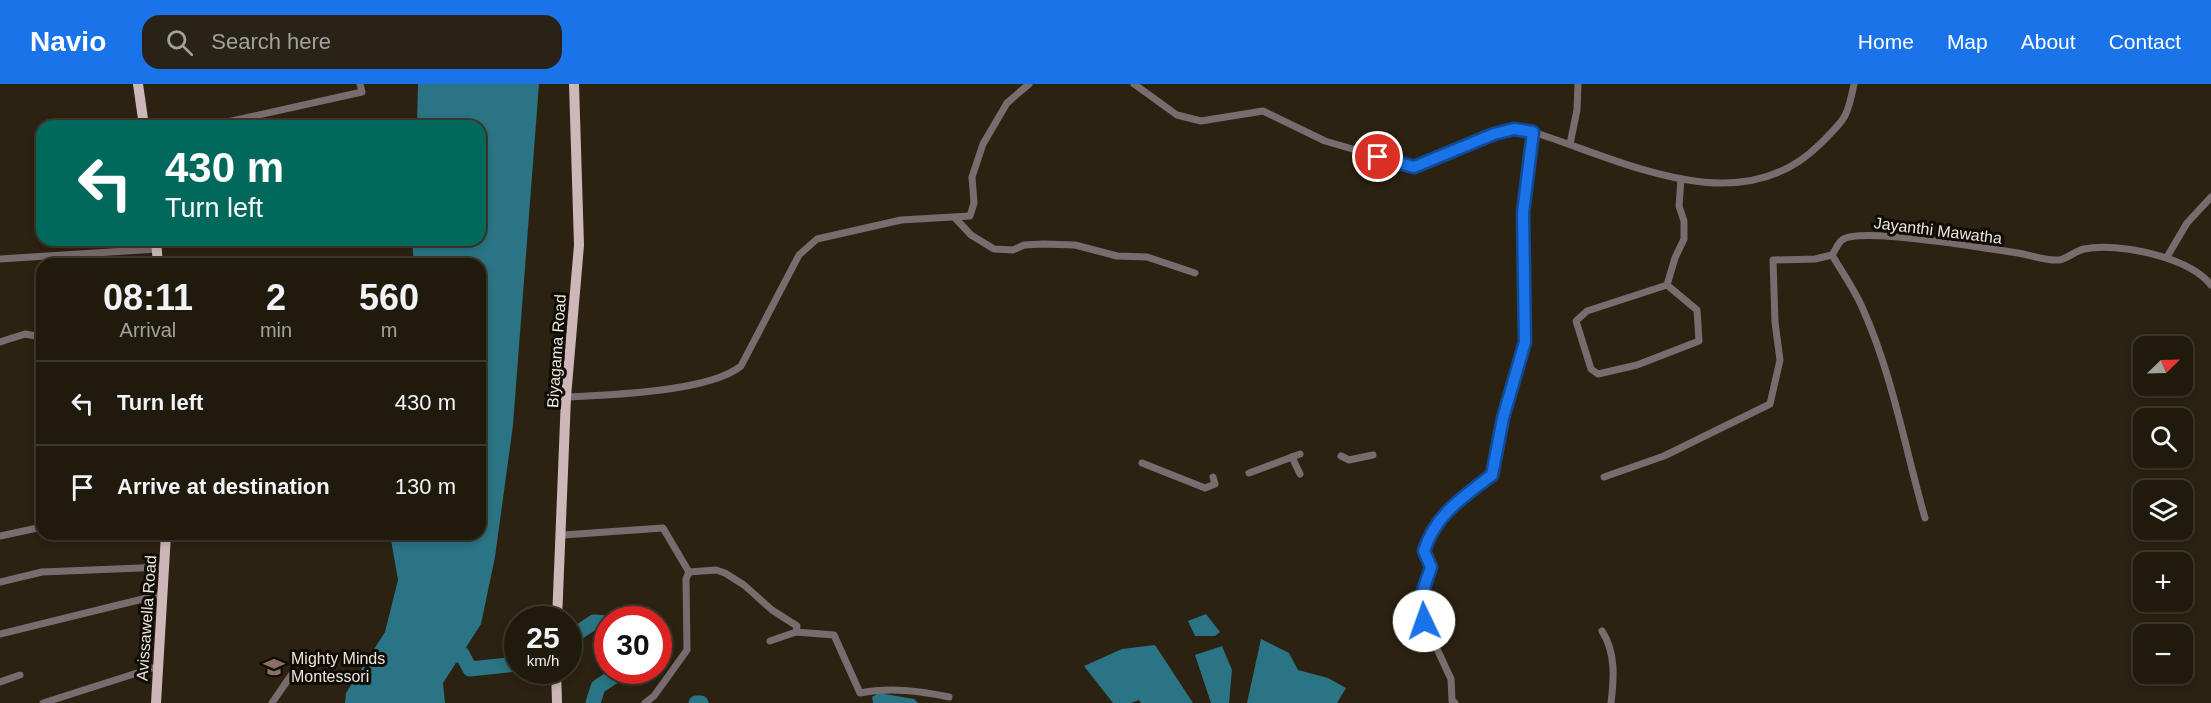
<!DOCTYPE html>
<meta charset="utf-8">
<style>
:root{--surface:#201a0d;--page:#282316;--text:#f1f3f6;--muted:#a2a19d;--line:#3d382e;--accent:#1a73e8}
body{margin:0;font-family:Helvetica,sans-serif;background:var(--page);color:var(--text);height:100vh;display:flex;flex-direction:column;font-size:22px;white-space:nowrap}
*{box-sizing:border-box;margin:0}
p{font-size:20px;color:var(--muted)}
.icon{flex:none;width:33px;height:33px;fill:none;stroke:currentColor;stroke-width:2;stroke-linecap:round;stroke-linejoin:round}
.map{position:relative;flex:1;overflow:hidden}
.side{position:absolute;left:36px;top:174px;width:450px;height:282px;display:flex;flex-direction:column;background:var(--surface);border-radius:18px;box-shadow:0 3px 9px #0003,0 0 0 2px var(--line)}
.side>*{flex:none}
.top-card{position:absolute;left:36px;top:36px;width:450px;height:126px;border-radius:18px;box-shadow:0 3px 9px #0003,0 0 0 2px var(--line);background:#00695c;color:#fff;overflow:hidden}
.needle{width:39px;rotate:67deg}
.buttons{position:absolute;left:2133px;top:252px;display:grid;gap:12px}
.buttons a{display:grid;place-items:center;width:60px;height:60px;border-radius:12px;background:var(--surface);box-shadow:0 3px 9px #0003,0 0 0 2px var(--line);font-size:30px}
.speed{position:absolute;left:504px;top:522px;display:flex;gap:12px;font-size:30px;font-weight:700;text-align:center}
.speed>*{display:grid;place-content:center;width:78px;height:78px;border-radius:50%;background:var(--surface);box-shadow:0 3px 9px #0003,0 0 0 2px var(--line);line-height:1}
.speed small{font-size:15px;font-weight:400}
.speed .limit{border:9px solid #d22;background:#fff;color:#111}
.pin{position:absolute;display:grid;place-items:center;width:51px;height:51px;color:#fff;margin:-26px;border:3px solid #fff;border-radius:50%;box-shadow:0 2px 6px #0007}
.me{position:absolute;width:66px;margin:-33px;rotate:357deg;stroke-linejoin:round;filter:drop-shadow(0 0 4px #0008)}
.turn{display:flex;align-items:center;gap:21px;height:126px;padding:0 30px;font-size:27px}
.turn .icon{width:78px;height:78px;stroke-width:2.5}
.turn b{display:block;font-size:42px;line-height:51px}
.eta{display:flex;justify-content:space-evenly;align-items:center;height:102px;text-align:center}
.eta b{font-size:36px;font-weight:700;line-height:42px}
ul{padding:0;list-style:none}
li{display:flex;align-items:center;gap:18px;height:84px;padding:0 30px;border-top:2px solid var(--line)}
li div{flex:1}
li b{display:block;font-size:22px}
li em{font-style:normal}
header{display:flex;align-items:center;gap:36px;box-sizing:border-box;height:84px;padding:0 30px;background:var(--accent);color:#fff}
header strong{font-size:28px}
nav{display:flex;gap:33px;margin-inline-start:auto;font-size:21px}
.search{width:420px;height:54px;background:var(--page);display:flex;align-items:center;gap:15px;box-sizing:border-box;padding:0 21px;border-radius:18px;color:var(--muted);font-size:22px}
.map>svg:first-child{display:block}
.water{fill:#2a7485}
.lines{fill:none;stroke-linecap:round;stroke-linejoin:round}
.river{stroke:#2a7485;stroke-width:15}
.street{stroke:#786d6e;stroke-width:7}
.primary{stroke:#ceb7b9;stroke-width:10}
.route-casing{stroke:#114b97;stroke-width:15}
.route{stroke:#1a73e8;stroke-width:10}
.labels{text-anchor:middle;stroke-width:6;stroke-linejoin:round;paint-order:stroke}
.street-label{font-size:16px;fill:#ece7dc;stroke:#100c05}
.poi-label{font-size:16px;fill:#ece7dc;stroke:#100c05;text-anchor:start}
</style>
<header>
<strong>Navio</strong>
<div class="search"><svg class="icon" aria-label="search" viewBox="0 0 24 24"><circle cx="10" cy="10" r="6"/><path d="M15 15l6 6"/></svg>Search here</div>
<nav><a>Home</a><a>Map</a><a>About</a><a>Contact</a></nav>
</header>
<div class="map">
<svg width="2211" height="619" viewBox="0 0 2211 619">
<rect width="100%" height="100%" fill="#2b2211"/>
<g class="water">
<path d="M418,0H539L513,341L495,473L481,540L443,599L445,619H345L346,609L385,548L398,496L390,450H480V180H414L412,156H480V42H417Z"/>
<path d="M1206,530L1220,548L1215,552H1195L1188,537Z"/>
<path d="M1261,555L1289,569L1298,586L1328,594L1346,604L1337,619H1247Z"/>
<path d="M1155,561L1193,619H1141L1139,616L1131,619H1113L1084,582L1122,565Z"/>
<path d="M1222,562L1232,586L1229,619H1211L1195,571Z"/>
<path d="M879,609L914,615L918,619H873L872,613Z"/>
</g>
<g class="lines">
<g class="river">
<path d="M568,555L594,538L608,539"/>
<path d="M443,574L462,570L470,585L518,580"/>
<path d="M593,619L598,603L623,586"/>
<path d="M696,619H701"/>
</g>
<g class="street">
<path d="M1134,0L1177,31L1201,37L1263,27L1325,57L1414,83L1494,50L1513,45L1533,48C1622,76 1739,140 1819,61C1844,36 1847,36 1854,0"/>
<path d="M209,42L362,8L360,0"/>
<path d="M1570,60L1577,26L1578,0"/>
<path d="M956,135L971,151L994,165L1013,166L1024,161L1043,160L1075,161L1117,172L1147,173L1195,189"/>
<path d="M2167,173L2187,139L2211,113"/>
<path d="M0,175L157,165"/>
<path d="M1667,201L1697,226L1699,257L1637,281L1598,290L1591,285L1576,237L1587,227Z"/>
<path d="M1667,201L1675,174L1684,155V137L1679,122L1681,95"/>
<path d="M0,258L25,250L42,253"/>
<path d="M566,313C609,311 709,308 741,282L799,171L817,155L901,136L970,132L974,119L972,93L983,60L1007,19L1029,0"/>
<path d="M1341,372L1349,376L1373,371"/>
<path d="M1292,373L1300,390"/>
<path d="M1142,379L1205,404L1215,400L1213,393"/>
<path d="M1249,389L1300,370"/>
<path d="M1604,393L1664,372L1770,320L1780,276L1775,238L1773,176L1815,175L1832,171"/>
<path d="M1925,434C1905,364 1892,289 1862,223C1854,205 1842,188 1832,171C1835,167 1838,159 1842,156C1859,142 1991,165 2018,169C2030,171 2047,177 2059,176C2067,175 2075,167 2084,165C2118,158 2189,173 2211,201"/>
<path d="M563,451L663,444L689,488"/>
<path d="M0,452L42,443"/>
<path d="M689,488L716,486L725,489L744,501L772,526L797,542L796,548L770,557"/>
<path d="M0,498L42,488L165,483"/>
<path d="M1602,547C1616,569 1614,594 1611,619"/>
<path d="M796,548L834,551L860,609C890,603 920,607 949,613"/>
<path d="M0,550L163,510"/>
<path d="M0,598L20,591"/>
<path d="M43,619L159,582"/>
<path d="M272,619L294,587"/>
<path d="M645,619L654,612L687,566L686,495L689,488"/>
<path d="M1455,619L1452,617L1451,595L1424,537L1422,510L1431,483L1423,467C1436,431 1463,413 1492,391L1503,334L1525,258L1523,129L1533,48"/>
</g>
<g class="primary">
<path d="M138,0L144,42"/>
<path d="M156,156L158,180"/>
<path d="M557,536L566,313L579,161L574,0"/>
<path d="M556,586L557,619"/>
<path d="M156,619L166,450"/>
</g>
</g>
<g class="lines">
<defs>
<path id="route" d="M1378,73L1414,83L1494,50L1514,45L1533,48L1523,129L1525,258L1503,334L1492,391C1463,413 1435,431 1424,467L1431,483L1422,510L1424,537"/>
</defs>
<use href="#route" class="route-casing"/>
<use href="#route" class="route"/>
</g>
<defs>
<symbol id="school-bare" viewBox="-9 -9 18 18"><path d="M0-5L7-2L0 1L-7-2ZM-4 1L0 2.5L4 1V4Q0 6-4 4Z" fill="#8d6e63" stroke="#100c05" stroke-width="2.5" paint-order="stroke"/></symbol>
</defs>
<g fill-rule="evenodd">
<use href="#school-bare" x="259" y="568" width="30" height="30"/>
</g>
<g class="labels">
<g class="street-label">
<text transform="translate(1938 146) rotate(7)" y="6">Jayanthi Mawatha</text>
<text transform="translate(556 267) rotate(-86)" y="6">Biyagama Road</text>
<text transform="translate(146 534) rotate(-86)" y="6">Avissawella Road</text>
</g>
<g class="poi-label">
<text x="291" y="580">Mighty Minds<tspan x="291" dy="18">Montessori</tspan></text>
</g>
</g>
</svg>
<div class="buttons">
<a><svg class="needle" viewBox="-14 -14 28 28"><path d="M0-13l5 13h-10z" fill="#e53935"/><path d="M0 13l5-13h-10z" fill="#a2a19d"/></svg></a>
<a><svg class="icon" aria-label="search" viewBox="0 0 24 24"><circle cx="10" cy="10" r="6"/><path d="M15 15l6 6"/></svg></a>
<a><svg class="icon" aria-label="layers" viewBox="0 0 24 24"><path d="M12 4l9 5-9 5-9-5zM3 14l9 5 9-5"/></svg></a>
<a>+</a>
<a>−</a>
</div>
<div class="speed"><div>25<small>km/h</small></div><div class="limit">30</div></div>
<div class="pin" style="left:1378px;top:73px;background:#d93025"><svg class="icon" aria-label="arrive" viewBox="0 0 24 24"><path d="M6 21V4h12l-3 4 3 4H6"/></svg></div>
<svg class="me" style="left:1424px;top:537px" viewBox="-20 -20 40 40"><circle r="19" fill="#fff"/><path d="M0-13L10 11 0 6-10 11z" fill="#1a73e8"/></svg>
<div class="top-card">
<div class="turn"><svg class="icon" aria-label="left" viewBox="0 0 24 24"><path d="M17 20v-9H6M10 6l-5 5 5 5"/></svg><div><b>430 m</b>Turn left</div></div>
</div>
<section class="side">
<div class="eta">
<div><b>08:11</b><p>Arrival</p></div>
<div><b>2</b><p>min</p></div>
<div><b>560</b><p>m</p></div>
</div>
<ul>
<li><svg class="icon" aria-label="left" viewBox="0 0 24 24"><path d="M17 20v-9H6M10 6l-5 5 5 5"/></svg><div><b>Turn left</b></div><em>430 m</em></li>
<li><svg class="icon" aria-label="arrive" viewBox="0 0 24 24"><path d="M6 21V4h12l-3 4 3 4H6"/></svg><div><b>Arrive at destination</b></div><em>130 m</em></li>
</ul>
</section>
</div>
